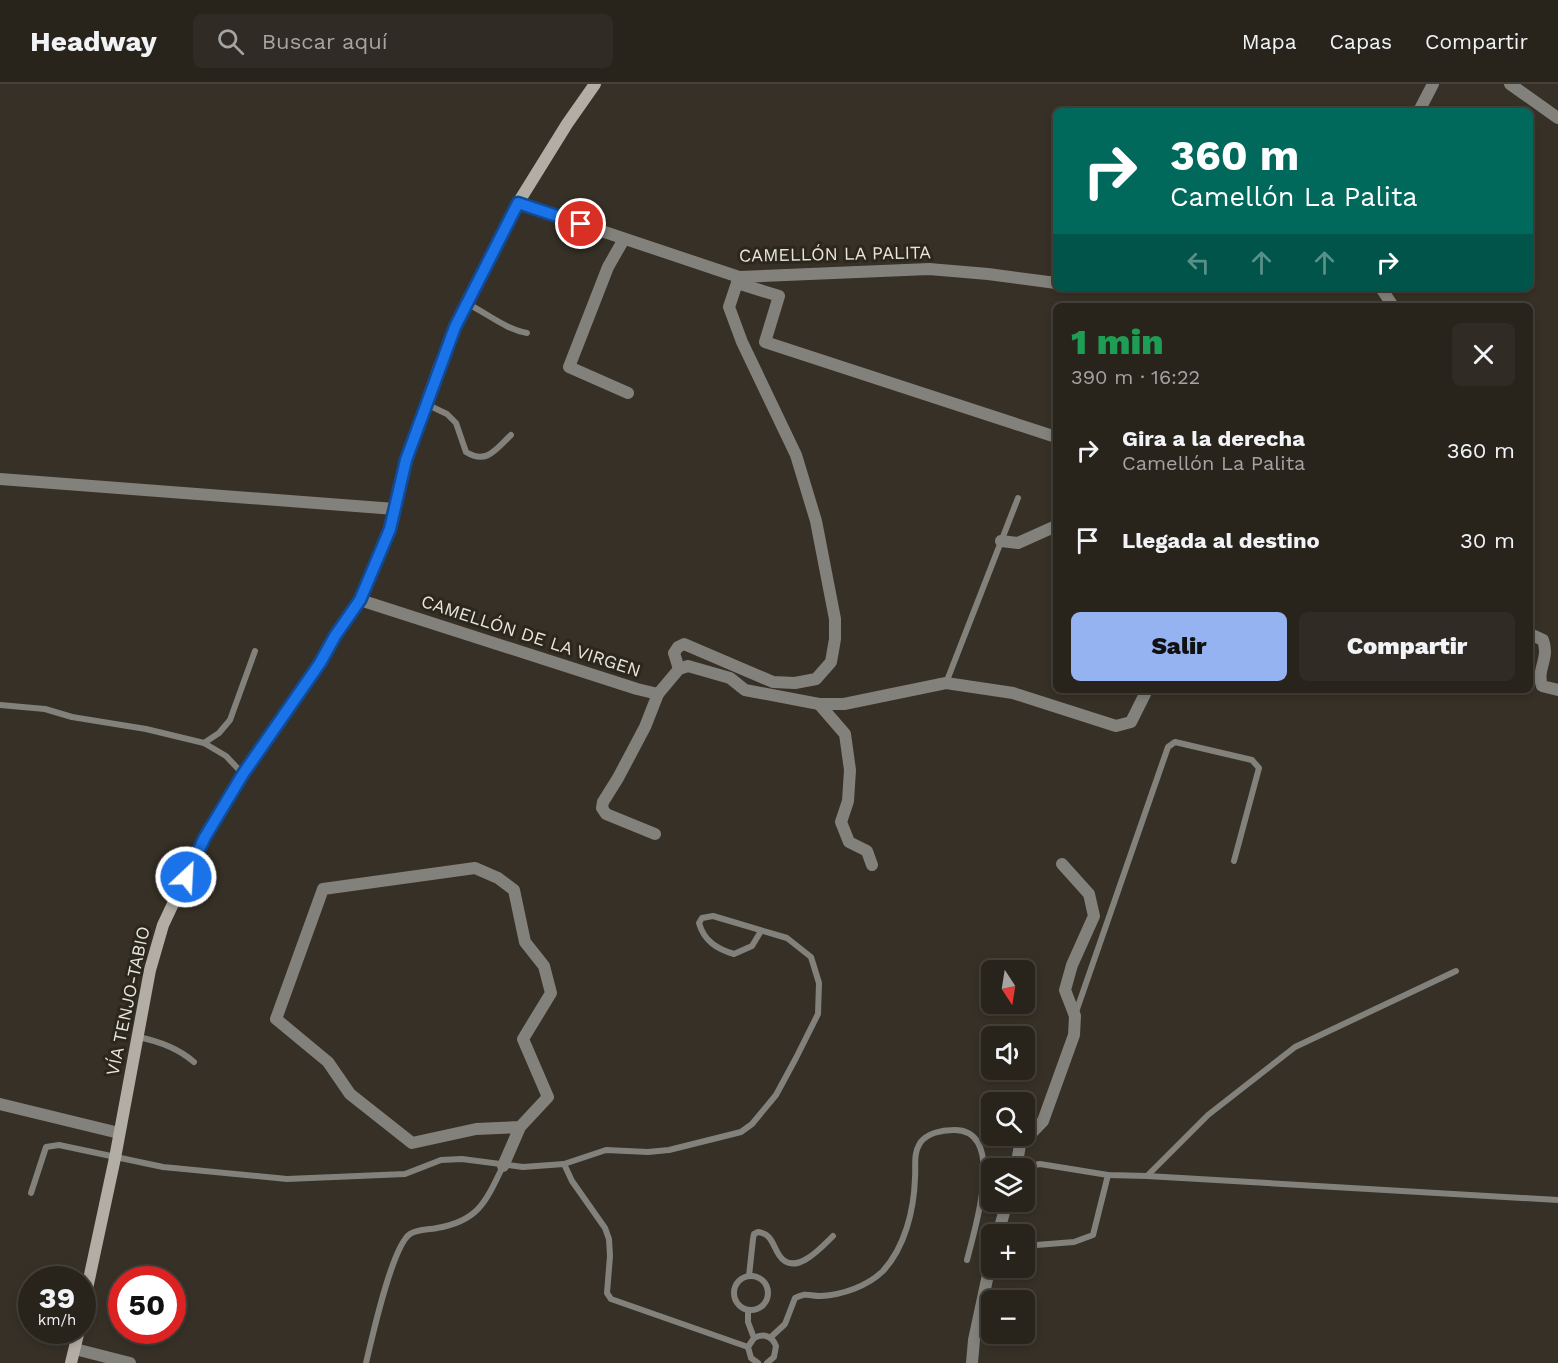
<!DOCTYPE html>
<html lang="es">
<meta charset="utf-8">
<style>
:root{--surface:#28241c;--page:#302c25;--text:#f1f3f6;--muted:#a5a4a3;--line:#44413b;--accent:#95b2f1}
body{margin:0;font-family:"Work Sans",sans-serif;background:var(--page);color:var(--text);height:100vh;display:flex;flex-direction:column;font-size:22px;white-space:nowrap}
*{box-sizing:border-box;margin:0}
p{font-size:20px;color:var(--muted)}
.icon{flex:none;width:33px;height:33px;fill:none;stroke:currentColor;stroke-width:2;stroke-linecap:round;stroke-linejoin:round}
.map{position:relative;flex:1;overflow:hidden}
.side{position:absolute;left:1053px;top:219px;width:480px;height:390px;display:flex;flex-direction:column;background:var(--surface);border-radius:9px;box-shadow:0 3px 9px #0003,0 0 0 2px var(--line)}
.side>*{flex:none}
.banner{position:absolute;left:1053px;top:24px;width:480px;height:183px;border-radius:9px;box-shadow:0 3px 9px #0003,0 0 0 2px var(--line);background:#00695c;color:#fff;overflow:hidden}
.needle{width:39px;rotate:168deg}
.fabs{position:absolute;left:981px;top:876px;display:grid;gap:12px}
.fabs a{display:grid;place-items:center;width:54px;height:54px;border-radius:9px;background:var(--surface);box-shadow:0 3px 9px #0003,0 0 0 2px var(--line);font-size:30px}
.speed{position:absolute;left:18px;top:1182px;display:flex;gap:12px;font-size:30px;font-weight:700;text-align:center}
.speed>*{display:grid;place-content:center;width:78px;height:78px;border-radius:50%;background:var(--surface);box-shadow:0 3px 9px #0003,0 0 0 2px var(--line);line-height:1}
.speed small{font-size:15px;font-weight:400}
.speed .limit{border:9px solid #d22;background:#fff;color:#111}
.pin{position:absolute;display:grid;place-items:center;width:51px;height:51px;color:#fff;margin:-26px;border:3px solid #fff;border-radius:50%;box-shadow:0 2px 6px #0007}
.me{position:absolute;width:66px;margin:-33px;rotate:25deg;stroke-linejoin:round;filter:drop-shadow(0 0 4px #0008)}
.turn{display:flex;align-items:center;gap:21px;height:126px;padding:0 18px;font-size:27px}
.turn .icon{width:78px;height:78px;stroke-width:2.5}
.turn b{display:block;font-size:42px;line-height:51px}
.lanes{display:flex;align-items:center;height:57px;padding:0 18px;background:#0003;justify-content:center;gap:30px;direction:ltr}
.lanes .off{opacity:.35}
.round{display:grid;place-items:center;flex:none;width:63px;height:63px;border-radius:9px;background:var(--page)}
.summary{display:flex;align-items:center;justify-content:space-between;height:102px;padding:0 18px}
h1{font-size:36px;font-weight:800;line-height:45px;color:#1e9e55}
.cta{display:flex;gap:12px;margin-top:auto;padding:12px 18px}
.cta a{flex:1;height:69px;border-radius:9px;background:var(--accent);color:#111;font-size:24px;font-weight:800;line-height:69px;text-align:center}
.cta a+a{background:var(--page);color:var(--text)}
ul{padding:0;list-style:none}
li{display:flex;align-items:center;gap:18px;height:90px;padding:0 18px}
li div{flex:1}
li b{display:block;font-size:22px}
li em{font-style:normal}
header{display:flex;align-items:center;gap:36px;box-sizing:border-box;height:84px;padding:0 30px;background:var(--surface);border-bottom:2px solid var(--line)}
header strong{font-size:28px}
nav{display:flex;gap:33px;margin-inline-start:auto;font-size:21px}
.search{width:420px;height:54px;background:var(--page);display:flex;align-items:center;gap:15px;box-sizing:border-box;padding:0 21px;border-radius:9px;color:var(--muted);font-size:22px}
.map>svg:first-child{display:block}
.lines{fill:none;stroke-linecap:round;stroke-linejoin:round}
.service{stroke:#83817b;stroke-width:6}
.minor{stroke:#83817b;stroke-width:12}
.secondary{stroke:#b2aea5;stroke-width:12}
.route-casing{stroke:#114b97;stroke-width:15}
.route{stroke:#1a73e8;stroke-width:10}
.labels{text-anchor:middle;stroke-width:6;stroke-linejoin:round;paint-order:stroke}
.street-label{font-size:18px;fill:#e8e5de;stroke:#2c271c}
</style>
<header>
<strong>Headway</strong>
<div class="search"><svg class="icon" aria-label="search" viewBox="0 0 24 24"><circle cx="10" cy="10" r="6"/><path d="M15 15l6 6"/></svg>Buscar aquí</div>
<nav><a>Mapa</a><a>Capas</a><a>Compartir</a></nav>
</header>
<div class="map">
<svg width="1558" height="1279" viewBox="0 0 1558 1279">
<rect width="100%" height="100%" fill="#363026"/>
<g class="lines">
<g class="service">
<path d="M466,219C487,229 505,245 527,249"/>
<path d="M426,320L447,330L456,339L466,368C487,381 496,365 511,351"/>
<path d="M946,599L1018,414"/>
<path d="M0,621L45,625L72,633L146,645L204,659L226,672L243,690"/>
<path d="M204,659L219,649L230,636L255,567"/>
<path d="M1076,928L1168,663L1175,658L1252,676L1259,684L1234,777"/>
<path d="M138,953C158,957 178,964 194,978"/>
<path d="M564,1080L572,1097L605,1144L609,1155L610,1172L607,1209L611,1215L748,1263"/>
<path d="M1017,1084L1040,1080L1108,1091L1147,1092L1558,1116"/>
<path d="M1147,1092L1208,1031L1295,963L1456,887"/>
<path d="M31,1109L46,1063L59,1061L163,1083L287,1095L405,1090L441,1076L462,1075L523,1083L564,1080L606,1066L648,1068L669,1066L741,1048L752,1040L776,1011L796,974L818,930L819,899L811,873L787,854L713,832L702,834L699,839C704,857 717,865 734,870L752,862L761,847"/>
<path d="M1024,1163L1036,1161L1074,1158L1093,1151L1108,1091"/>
<path d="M749,1192L753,1155L754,1150L758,1148C772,1150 772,1160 779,1171C794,1194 821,1164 833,1152"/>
<circle cx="751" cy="1209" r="17"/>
<path d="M748,1226V1238L754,1254"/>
<path d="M770,1254L785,1240L795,1214C807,1208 808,1212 821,1212C842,1211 868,1202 883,1187C905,1163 914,1126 915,1094C916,1082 913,1070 920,1059C927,1049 942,1046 953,1046C1008,1044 974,1147 967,1176"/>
<path d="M366,1279C372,1254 392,1162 410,1150C418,1145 428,1146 437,1144C479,1137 486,1117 503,1082"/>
<path d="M758,1279L751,1274L748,1263L754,1254C764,1249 772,1252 776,1262L774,1273L767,1279"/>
</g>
<g class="minor">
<path d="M1510,0L1558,34"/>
<path d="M1419,27L1433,0"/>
<path d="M518,119L739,193L929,185L988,190L1056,199"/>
<path d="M624,155L608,183L569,283L628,309"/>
<path d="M737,199L779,212L765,258L1056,353"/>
<path d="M1381,204L1393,222"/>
<path d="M0,395L395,425"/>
<path d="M1001,457L1018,459L1056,442"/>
<path d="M360,516L637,605L658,610"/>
<path d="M1530,550L1543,556C1550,575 1536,585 1542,602L1558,606"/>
<path d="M679,585L674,569L678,563L684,560L773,598L795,599L816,595L831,578L835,555V535L816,437L796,371L742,258L729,223L739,193"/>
<path d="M819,620L845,650L850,686L848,717L841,738L849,758L867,767L872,781"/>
<path d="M655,750L606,730L602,724L603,718L618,694L645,643L658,610L679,585L688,582L730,594L745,606L819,620H844L946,599L1013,609L1116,642L1131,638L1147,606"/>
<path d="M0,1020L119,1049"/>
<path d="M503,1082L520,1043L548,1013L523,955L551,909L544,882L525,858L514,806L498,794L475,784L323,805L276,935L328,978L350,1010L412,1059L476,1045L520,1043"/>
<path d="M1016,1084L1020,1061L1043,1037L1074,951L1075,932L1065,906L1072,881L1094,832L1089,810L1062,780"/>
<path d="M998,1150L1007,1118"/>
<path d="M75,1265L130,1279"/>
<path d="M972,1279L974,1256L992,1172"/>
</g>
<g class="secondary">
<path d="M82,1228L115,1074L150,886L163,841L205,752L243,690L320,579L335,553L360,516L389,445L406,376L439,283L466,219L518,119L567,40L595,0"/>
<path d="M71,1279L79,1246"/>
</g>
</g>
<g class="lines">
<defs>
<path id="route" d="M186,793L205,753L243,690L320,579L335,552L360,516L390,445L406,376L455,243L518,119L581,140"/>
</defs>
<use href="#route" class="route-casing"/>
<use href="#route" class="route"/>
</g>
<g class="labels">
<g class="street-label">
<text transform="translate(835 170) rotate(-1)" y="6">CAMELLÓN LA PALITA</text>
<text transform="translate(531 552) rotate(18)" y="6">CAMELLÓN DE LA VIRGEN</text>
<text transform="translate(128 917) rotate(-78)" y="6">VÍA TENJO-TABIO</text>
</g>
</g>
</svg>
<div class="fabs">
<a><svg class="needle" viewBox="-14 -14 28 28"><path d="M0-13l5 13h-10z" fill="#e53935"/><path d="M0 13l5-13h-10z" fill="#a5a4a3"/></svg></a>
<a><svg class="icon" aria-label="sound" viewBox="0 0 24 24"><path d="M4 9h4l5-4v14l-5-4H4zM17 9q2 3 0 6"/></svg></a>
<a><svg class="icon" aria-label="search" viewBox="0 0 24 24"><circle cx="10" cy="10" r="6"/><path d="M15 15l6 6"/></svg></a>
<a><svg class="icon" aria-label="layers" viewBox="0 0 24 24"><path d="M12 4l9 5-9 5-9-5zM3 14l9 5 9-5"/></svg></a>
<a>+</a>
<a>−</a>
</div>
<div class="speed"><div>39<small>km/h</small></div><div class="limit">50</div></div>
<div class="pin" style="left:581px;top:140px;background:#d93025"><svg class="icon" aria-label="arrive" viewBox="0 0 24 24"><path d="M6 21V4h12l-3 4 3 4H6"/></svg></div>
<svg class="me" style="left:186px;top:793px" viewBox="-20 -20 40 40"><circle r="17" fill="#1a73e8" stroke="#fff" stroke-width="3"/><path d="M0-11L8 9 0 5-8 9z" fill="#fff"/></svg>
<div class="banner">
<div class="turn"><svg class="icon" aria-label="right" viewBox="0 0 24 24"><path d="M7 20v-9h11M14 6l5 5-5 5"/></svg><div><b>360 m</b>Camellón La Palita</div></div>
<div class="lanes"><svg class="icon off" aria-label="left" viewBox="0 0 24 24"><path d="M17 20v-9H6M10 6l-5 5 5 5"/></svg><svg class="icon off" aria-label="ahead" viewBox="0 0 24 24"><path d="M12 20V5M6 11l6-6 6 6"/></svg><svg class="icon off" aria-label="ahead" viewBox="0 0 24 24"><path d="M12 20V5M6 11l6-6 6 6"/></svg><svg class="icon" aria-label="right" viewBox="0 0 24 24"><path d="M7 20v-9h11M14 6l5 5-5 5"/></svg></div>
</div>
<section class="side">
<div class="summary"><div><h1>1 min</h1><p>390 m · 16:22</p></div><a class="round"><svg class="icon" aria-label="close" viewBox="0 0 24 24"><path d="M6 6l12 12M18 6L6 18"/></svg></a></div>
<ul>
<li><svg class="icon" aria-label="right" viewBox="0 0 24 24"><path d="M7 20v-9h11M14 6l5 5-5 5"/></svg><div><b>Gira a la derecha</b><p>Camellón La Palita</p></div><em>360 m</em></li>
<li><svg class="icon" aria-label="arrive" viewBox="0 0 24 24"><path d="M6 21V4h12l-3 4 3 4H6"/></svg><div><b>Llegada al destino</b></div><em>30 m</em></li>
</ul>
<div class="cta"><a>Salir</a><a>Compartir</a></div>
</section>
</div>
